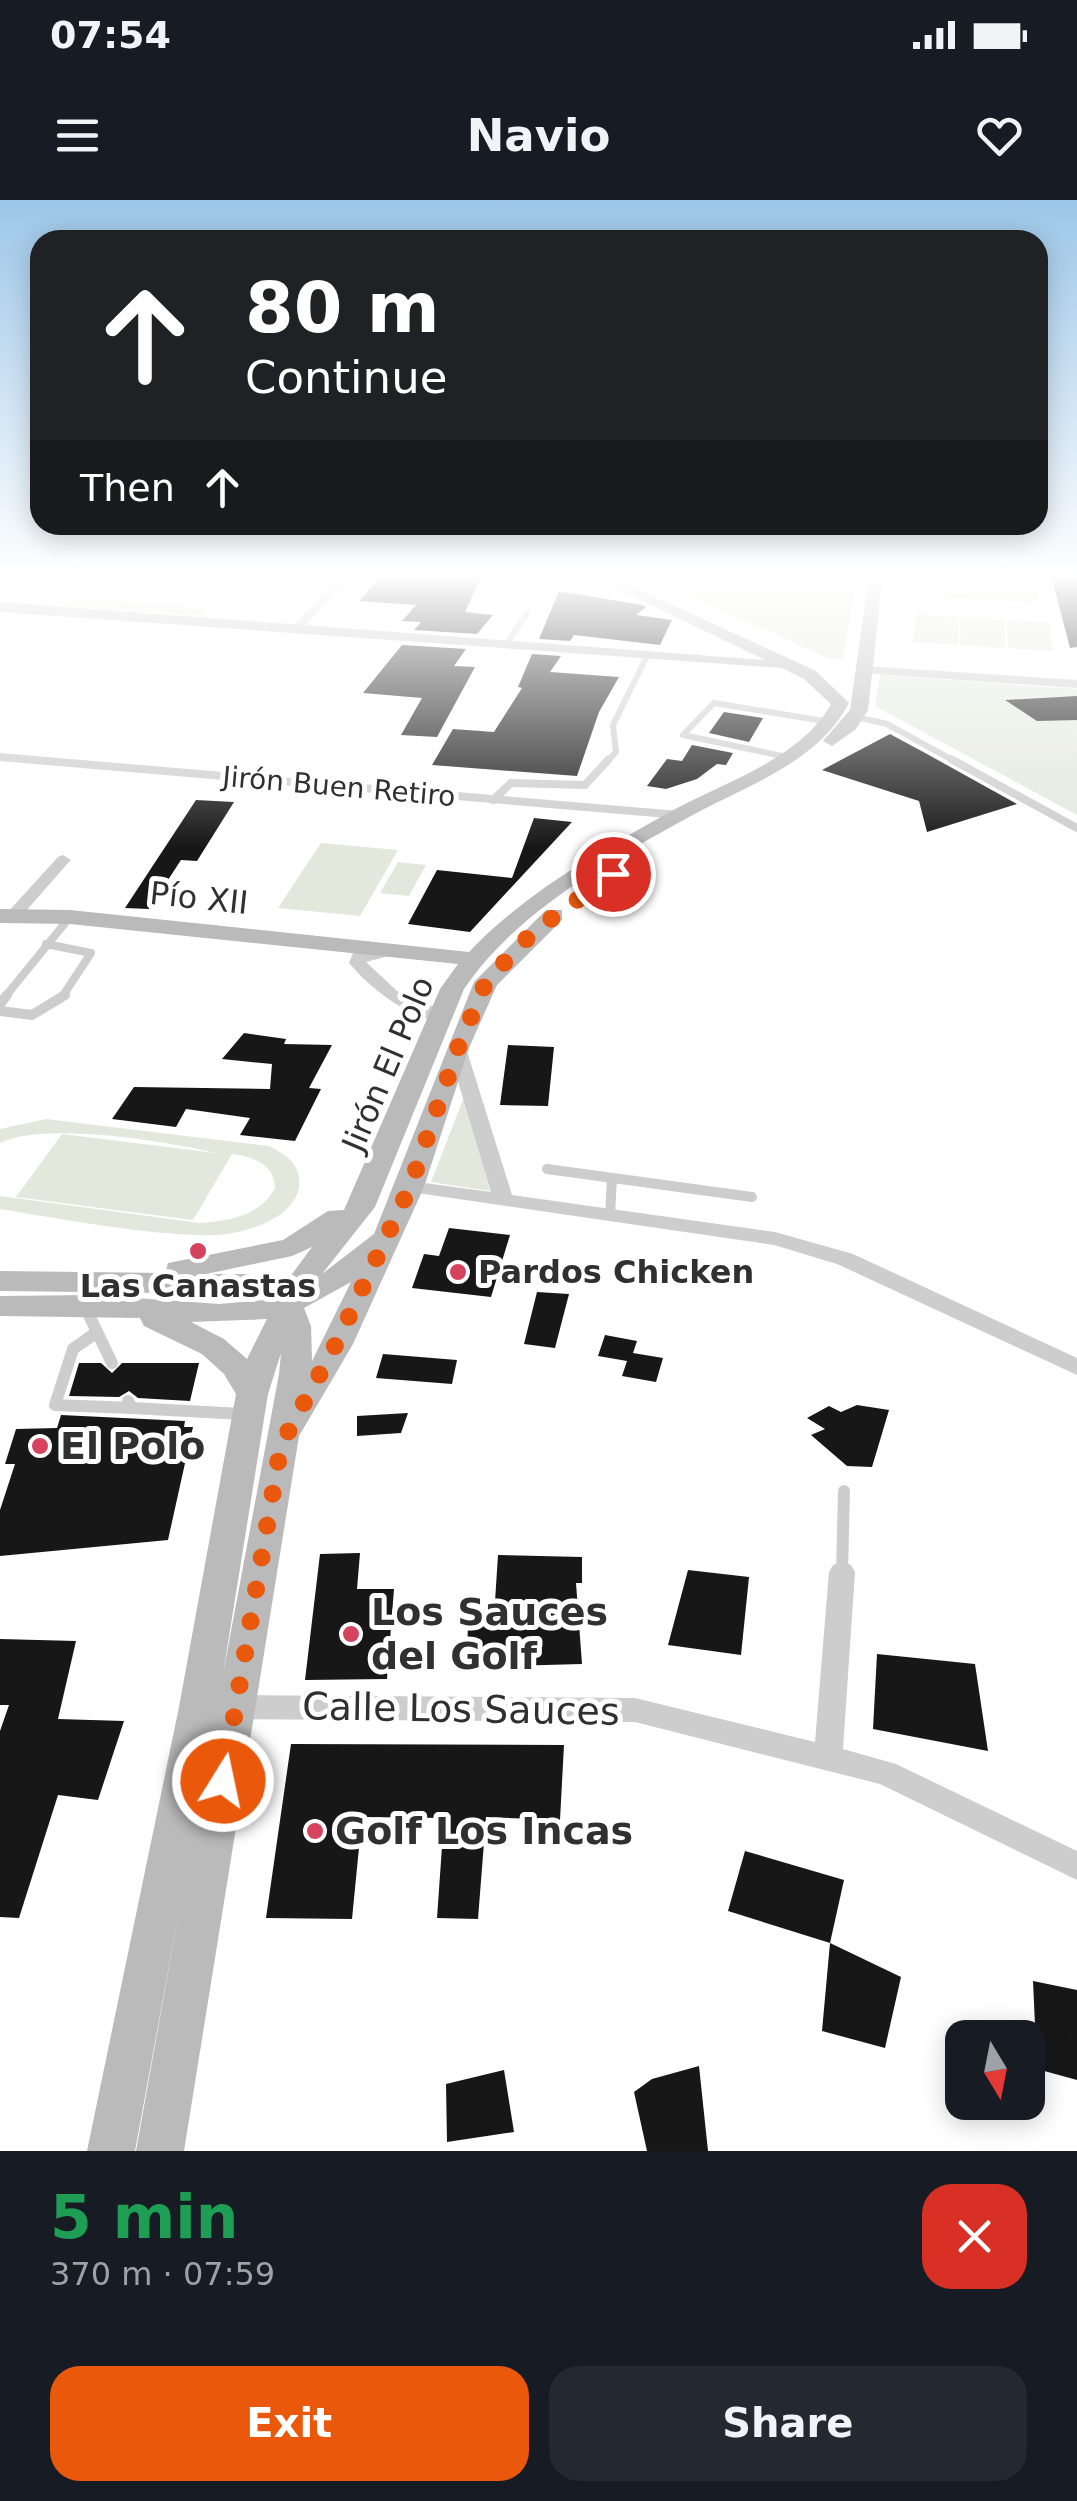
<!DOCTYPE html>
<meta charset="utf-8">
<style>
:root{--surface:#171b24;--page:#242831;--text:#f1f3f6;--muted:#9ea1a6;--accent:#ea580c}
body{margin:0;font-family:"DejaVu Sans",sans-serif;background:var(--page);color:var(--text);height:100vh;display:flex;flex-direction:column;font-size:38px;white-space:nowrap}
*{box-sizing:border-box;margin:0}
p{font-size:32px;color:var(--muted)}
.icon{flex:none;width:55px;height:55px;fill:none;stroke:currentColor;stroke-width:2;stroke-linecap:round;stroke-linejoin:round}
.map{position:relative;height:1951px;overflow:hidden}
.panel{display:flex;flex-direction:column;background:var(--surface);flex:1}
.panel>*{flex:none}
.guide{position:absolute;left:30px;top:30px;width:1018px;height:305px;border-radius:30px;box-shadow:0 5px 25px #0003;background:#202124;color:#fff;overflow:hidden}
.needle{width:65px;rotate:170deg}
.controls{position:absolute;left:945px;top:1820px;display:grid;gap:20px}
.controls a{display:grid;place-items:center;width:100px;height:100px;border-radius:20px;background:var(--surface);box-shadow:0 5px 25px #0003;font-size:50px}
.pin{position:absolute;display:grid;place-items:center;width:85px;height:85px;color:#fff;margin:-42px;border:5px solid #fff;border-radius:50%;box-shadow:0 2px 10px #0007}
.me{position:absolute;width:110px;margin:-55px;rotate:10deg;stroke-linejoin:round;filter:drop-shadow(0 0 8px #0008)}
.turn{display:flex;align-items:center;gap:35px;height:210px;padding:0 50px;font-size:45px}
.turn .icon{width:130px;height:130px;stroke-width:2.5}
.turn b{display:block;font-size:70px;line-height:85px}
.then{display:flex;align-items:center;height:95px;padding:0 50px;background:#0003;gap:20px;font-size:38px}
.round{display:grid;place-items:center;flex:none;width:105px;height:105px;border-radius:30px;background:var(--page)}
.overview{display:flex;align-items:center;justify-content:space-between;height:170px;padding:0 50px}
h1{font-size:60px;font-weight:700;line-height:75px;color:#1e9e55}
.button{display:flex;gap:20px;margin-top:auto;padding:20px 50px}
.button a{flex:1;height:115px;border-radius:30px;background:var(--accent);color:#fff;font-size:40px;font-weight:700;line-height:115px;text-align:center}
.button a+a{background:var(--page);color:var(--text)}
.status{display:flex;justify-content:space-between;align-items:center;height:70px;padding:0 50px;background:var(--surface);direction:ltr}
.status svg{height:28px;fill:currentColor}
header{display:flex;justify-content:space-between;align-items:center;height:130px;padding:0 50px;background:var(--surface);font-size:45px;font-weight:700}
.map>svg:first-child{display:block}
.green{fill:#e4e8dc}
.building{fill:#171717}
.lines{fill:none;stroke-linecap:round;stroke-linejoin:round}
.lane-far3{stroke:#cdcdcd;stroke-width:6}
.lane-far2{stroke:#cdcdcd;stroke-width:8}
.lane-far1{stroke:#cdcdcd;stroke-width:10}
.lane{stroke:#cdcdcd;stroke-width:12}
.street{fill:#cdcdcd;fill-rule:evenodd}
.secondary{fill:#bababa;fill-rule:evenodd}
.route{stroke:#ea580c;stroke-width:18;stroke-dasharray:0 32.4}
.poi-dot{fill:#d5435f;stroke:#fff;stroke-width:4}
.labels{text-anchor:middle;stroke-width:10;stroke-linejoin:round;paint-order:stroke}
.far-street-label{font-size:28px;fill:#303030;stroke:#fff}
.street-label{font-size:32px;fill:#303030;stroke:#fff}
.poi-label{font-size:32px;font-weight:bold;fill:#303030;stroke:#fff;text-anchor:start}
.near-poi-label{font-size:38px;font-weight:bold;fill:#303030;stroke:#fff;text-anchor:start}
.near-street-label{font-size:38px;fill:#303030;stroke:#fff}
</style>
<div class="status"><b>07:54</b><svg viewBox="0 0 49 12"><path d="M0 12V9h3v3zM5 12V6h3v6zM10 12V3h3v9zM15 12V0h3v12zM26 1h20v11H26zM47 4h2v5h-2z"/></svg></div>
<header><svg class="icon" aria-label="menu" viewBox="0 0 24 24"><path d="M4 6h16M4 12h16M4 18h16"/></svg>Navio<svg class="icon" aria-label="heart" viewBox="0 0 24 24"><path d="M12 20l-8-8c-3-5 5-10 8-4 3-6 11-1 8 4z"/></svg></header>
<div class="map">
<svg width="1077" height="1951" viewBox="0 0 1077 1951">
<rect width="100%" height="100%" fill="#fff"/>
<g class="green">
<path d="M644,375H857L843,458L830,459Z"/>
<path d="M945,383L1037,389L1038,404L945,398Z"/>
<path d="M72,398L210,408L202,416L62,406Z"/>
<path d="M916,414L959,417L958,445L913,442Z"/>
<path d="M961,417L1004,420L1005,448L960,445Z"/>
<path d="M1007,420L1050,423L1053,451L1008,448Z"/>
<path d="M880,475L1077,489V615L875,506Z"/>
<path d="M321,643L398,650L360,716L278,708Z"/>
<path d="M398,662L426,665L409,696L380,693Z"/>
<path d="M466,892L490,991L431,982Z"/>
<path d="M46,919L269,946C282,953 298,961 299,979C303,1016 246,1034 217,1035C158,1037 61,1019 0,1009V996L200,1023C230,1021 260,1016 275,988C274,964 254,957 232,954L193,1020L16,997L62,934L216,953C167,941 44,921 0,943V929Z"/>
</g>
<g class="building">
<path d="M382,375H482L465,412L493,415L477,434L414,430L421,422L402,421L416,405L359,401Z"/>
<path d="M1051,375H1077V447L1070,448Z"/>
<path d="M559,391L642,405L646,407L636,415L672,420L660,445L574,435L570,441L539,439Z"/>
<path d="M402,445L466,449L454,466L475,467L437,537L401,535L422,498L363,493Z"/>
<path d="M532,454L561,456L550,472L619,477L599,512L577,576L432,565L453,529L494,532L522,488L518,487Z"/>
<path d="M1077,496V520L1037,521L1005,500Z"/>
<path d="M724,512L763,518L749,542L709,533Z"/>
<path d="M890,534L927,554L1017,604L927,632L919,601L822,570Z"/>
<path d="M692,545L733,553L726,565L717,564L697,579L666,589L647,586L667,559L682,561Z"/>
<path d="M196,600L234,602L197,661L181,660L149,709L125,708Z"/>
<path d="M534,618L572,622L470,732L408,724L437,670L512,678Z"/>
<path d="M244,833L286,839L284,844L332,845L309,888L321,889L295,941L240,935L250,918L186,909L176,927L112,919L134,887L270,889L272,864L222,859Z"/>
<path d="M508,845L554,847L548,906L500,905Z"/>
<path d="M449,1028L510,1035L491,1097L412,1088L424,1054L439,1056Z"/>
<path d="M537,1092L569,1094L555,1148L524,1144Z"/>
<path d="M605,1135L637,1141L633,1153L663,1158L656,1182L622,1176L627,1161L598,1156Z"/>
<path d="M383,1154L457,1160L452,1184L376,1178Z"/>
<path d="M79,1163H101L112,1173L122,1163H199L190,1201L138,1198L129,1191L119,1197L69,1196Z"/>
<path d="M857,1205L889,1210L872,1267L847,1266L811,1235L825,1229L807,1218L829,1206L841,1212Z"/>
<path d="M408,1213L401,1233L357,1236V1216Z"/>
<path d="M61,1215L185,1221L184,1227H193L168,1340L0,1356V1310L15,1264H5L16,1229L57,1228Z"/>
<path d="M360,1353L357,1389H394L387,1479L305,1480L320,1354Z"/>
<path d="M498,1355L582,1357V1383H576L582,1464L467,1467L468,1418L494,1417Z"/>
<path d="M688,1370L749,1377L741,1455L668,1445Z"/>
<path d="M0,1439L76,1441L58,1519L124,1521L98,1600L58,1595L19,1718L0,1717V1531L9,1505H0Z"/>
<path d="M877,1454L975,1464L988,1551L873,1529Z"/>
<path d="M291,1544L564,1545L560,1620L486,1617L478,1719L437,1718L444,1618L362,1617L352,1719L266,1718Z"/>
<path d="M745,1651L844,1680L830,1743L728,1711Z"/>
<path d="M830,1743L901,1777L885,1848L822,1831Z"/>
<path d="M1033,1781L1077,1790V1880L1037,1869Z"/>
<path d="M699,1866L708,1951H647L634,1892L652,1879Z"/>
<path d="M504,1870L514,1932L447,1942L446,1884Z"/>
</g>
<g class="lines">
<g class="lane-far3">
<path d="M507,443L527,413"/>
<path d="M856,517L887,524L956,562"/>
<path d="M782,556L683,535L714,503L830,522"/>
<path d="M607,562L616,552L613,525L648,454"/>
</g>
<g class="lane-far2">
<path d="M951,559L1077,628"/>
<path d="M493,600L511,583L585,585L609,559"/>
<path d="M46,744L91,753L62,797"/>
<path d="M5,797L70,717"/>
</g>
<g class="lane-far1">
<path d="M0,804L7,795"/>
<path d="M0,811L32,815L65,795"/>
<path d="M547,969L752,997"/>
<path d="M610,1016L612,978"/>
</g>
<g class="lane">
<path d="M85,1107L112,1163"/>
<path d="M97,1132L73,1149L55,1205L132,1208"/>
<path d="M128,1201L132,1208L242,1214"/>
<path d="M842,1372L844,1291"/>
</g>
<g class="street">
<path d="M341,375H352L301,430H293V426Z"/>
<path d="M864,466L1077,480V488L860,473V467Z"/>
<path d="M0,553L679,611L686,615L679,619L0,561Z"/>
<path d="M63,655L71,660L68,663L19,719H7V713L58,657Z"/>
<path d="M390,745L396,746V754L366,762L397,791L448,813L451,817L448,821C415,825 369,787 349,763L353,753Z"/>
<path d="M457,843L466,848L512,995L775,1032L853,1054L1077,1158V1175L837,1064L774,1045L403,991L400,987L403,983L410,981L491,992L448,848Z"/>
<path d="M842,1362L851,1365L855,1372L843,1549L896,1564L1077,1651V1680L880,1584L635,1522L235,1519L225,1515L221,1507L225,1499L235,1495L635,1498L815,1542L829,1372L833,1365Z"/>
</g>
<g class="secondary">
<path d="M589,375H607L816,471L849,503C818,563 745,586 689,617C609,661 516,712 464,789L375,1007L322,1074L374,1034L474,782L546,710H562V720L497,785L469,848L424,987L353,1144L299,1236L184,1951H136L180,1706L135,1951H87L179,1507L236,1194L224,1174L202,1154L144,1126L140,1118L0,1116V1096L94,1095L219,1104L264,1100L248,1094L0,1091V1071L165,1073L168,1063L283,1040L328,1011L344,1010L440,789L458,764L70,724L0,723V709L70,710L469,752C525,693 598,652 668,613C721,583 800,560 831,504L804,479L782,468L0,412V402L765,460ZM312,1047L284,1085L250,1074H206L292,1056ZM351,1082L312,1161L311,1126L304,1108ZM267,1119L247,1159L224,1139L191,1122ZM281,1153L279,1174L223,1474L268,1194Z"/>
<path d="M869,375H883L868,510L856,529L832,546L823,541L850,510Z"/>
</g>
</g>
<linearGradient id="sky" x2="0" y2="1"><stop stop-color="#9cc6e8"/><stop offset="0.58" stop-color="#fff"/><stop offset="1" stop-color="#fff" stop-opacity="0"/></linearGradient>
<rect width="1077" height="648" fill="url(#sky)"/>
<g class="lines">
<path class="route" d="M223,1581L281,1245L336,1144L410,987L458,848L486,782L533,732L613,674"/>
</g>
<g class="poi-dot">
<circle cx="198" cy="1051" r="10"/>
<circle cx="458" cy="1072" r="10"/>
<circle cx="40" cy="1246" r="10"/>
<circle cx="351" cy="1434" r="10"/>
<circle cx="315" cy="1631" r="10"/>
</g>
<g class="labels">
<g class="far-street-label">
<text transform="translate(339 586) rotate(5)" y="10">Jirón Buen Retiro</text>
</g>
<g class="street-label">
<text transform="translate(199 698) rotate(6)" y="11">Pío XII</text>
<text transform="translate(388 864) rotate(-67)" y="11">Jirón El Polo</text>
</g>
<g class="poi-label">
<text x="478" y="1083">Pardos Chicken</text>
<text x="198" y="1097" text-anchor="middle">Las Canastas</text>
</g>
<g class="near-poi-label">
<text x="60" y="1259">El Polo</text>
<text x="371" y="1425">Los Sauces<tspan x="371" dy="44">del Golf</tspan></text>
<text x="335" y="1644">Golf Los Incas</text>
</g>
<g class="near-street-label">
<text transform="translate(461 1509) rotate(1)" y="13">Calle Los Sauces</text>
</g>
</g>
</svg>
<div class="controls">
<a><svg class="needle" viewBox="-14 -14 28 28"><path d="M0-13l5 13h-10z" fill="#e53935"/><path d="M0 13l5-13h-10z" fill="#9ea1a6"/></svg></a>
</div>
<div class="pin" style="left:613px;top:674px;background:#d93025"><svg class="icon" aria-label="arrive" viewBox="0 0 24 24"><path d="M6 21V4h12l-3 4 3 4H6"/></svg></div>
<svg class="me" style="left:223px;top:1581px" viewBox="-20 -20 40 40"><circle r="17" fill="#ea580c" stroke="#fff" stroke-width="3"/><path d="M0-11L8 9 0 5-8 9z" fill="#fff"/></svg>
<div class="guide">
<div class="turn"><svg class="icon" aria-label="ahead" viewBox="0 0 24 24"><path d="M12 20V5M6 11l6-6 6 6"/></svg><div><b>80 m</b>Continue</div></div>
<div class="then">Then<svg class="icon" aria-label="ahead" viewBox="0 0 24 24"><path d="M12 20V5M6 11l6-6 6 6"/></svg></div>
</div>
</div>
<section class="panel">
<div class="overview"><div><h1>5 min</h1><p>370 m · 07:59</p></div><a class="round" style="background:#d93025;color:#fff"><svg class="icon" aria-label="close" viewBox="0 0 24 24"><path d="M6 6l12 12M18 6L6 18"/></svg></a></div>
<div class="button"><a>Exit</a><a>Share</a></div>
</section>
